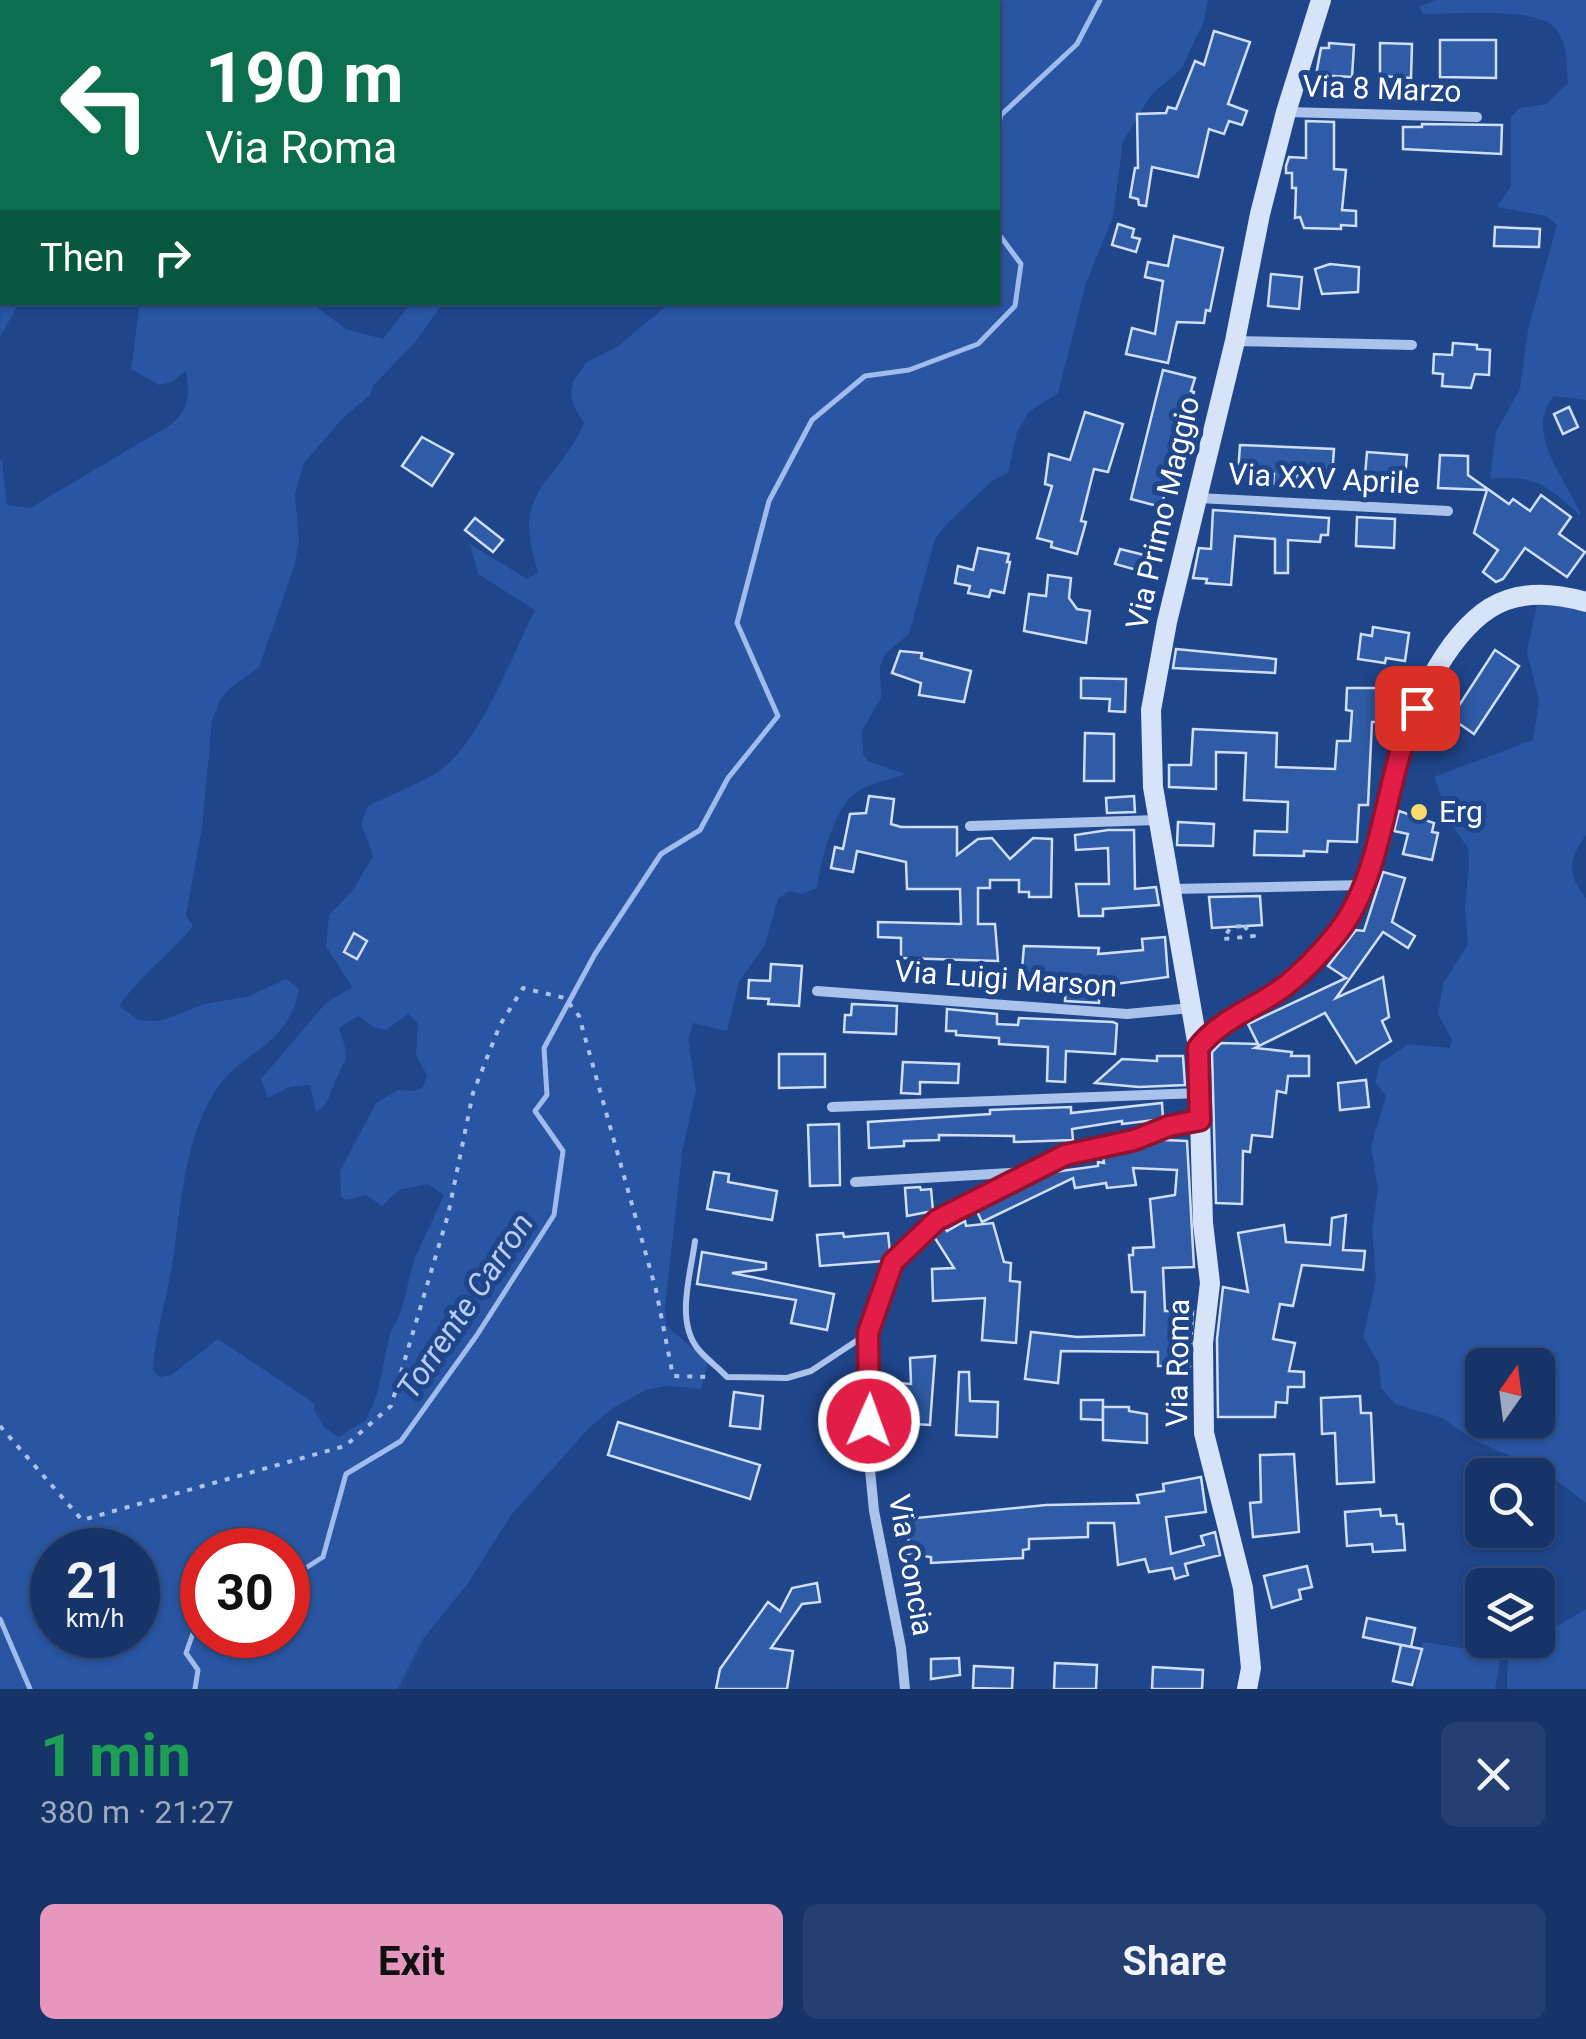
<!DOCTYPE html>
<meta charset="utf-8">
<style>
:root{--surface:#173468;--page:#243f71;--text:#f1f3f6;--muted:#9eaac0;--line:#364f7c;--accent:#e797bd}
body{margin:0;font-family:Roboto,sans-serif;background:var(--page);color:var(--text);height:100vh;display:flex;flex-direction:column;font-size:38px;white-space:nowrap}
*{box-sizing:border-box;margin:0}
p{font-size:32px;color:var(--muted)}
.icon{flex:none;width:55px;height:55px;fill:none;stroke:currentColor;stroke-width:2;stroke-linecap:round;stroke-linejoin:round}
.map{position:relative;height:1689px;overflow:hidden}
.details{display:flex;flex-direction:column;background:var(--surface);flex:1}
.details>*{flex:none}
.banner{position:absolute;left:0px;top:0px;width:1000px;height:305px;box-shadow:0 2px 8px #0004,0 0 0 2px var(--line);background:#0b6e4f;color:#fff;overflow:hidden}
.needle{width:65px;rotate:14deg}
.fabs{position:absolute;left:1465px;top:1348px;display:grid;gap:20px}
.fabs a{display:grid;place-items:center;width:90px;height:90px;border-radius:15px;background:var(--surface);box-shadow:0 2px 8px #0004,0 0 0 2px var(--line);font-size:50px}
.speed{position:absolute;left:30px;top:1528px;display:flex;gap:20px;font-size:50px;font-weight:700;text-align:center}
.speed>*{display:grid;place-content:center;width:130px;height:130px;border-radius:50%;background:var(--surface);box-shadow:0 2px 8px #0004,0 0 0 2px var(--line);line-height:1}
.speed small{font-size:25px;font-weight:400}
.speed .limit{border:15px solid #d22;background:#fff;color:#111}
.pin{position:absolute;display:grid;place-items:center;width:85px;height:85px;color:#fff;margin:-42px;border-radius:20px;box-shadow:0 5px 15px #0006}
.me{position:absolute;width:110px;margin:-55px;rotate:2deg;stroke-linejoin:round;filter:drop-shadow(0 0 8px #0008)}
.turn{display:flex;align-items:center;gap:35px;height:210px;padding:0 40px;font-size:45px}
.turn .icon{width:130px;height:130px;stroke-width:2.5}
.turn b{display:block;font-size:70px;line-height:85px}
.then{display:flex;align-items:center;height:95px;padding:0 40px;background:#0003;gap:20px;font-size:38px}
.round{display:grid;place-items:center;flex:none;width:105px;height:105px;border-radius:15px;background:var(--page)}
.summary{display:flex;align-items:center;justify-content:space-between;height:170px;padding:0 40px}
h1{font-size:60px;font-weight:700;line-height:75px;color:#1e9e55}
.cta{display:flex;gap:20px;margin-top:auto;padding:20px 40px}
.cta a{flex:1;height:115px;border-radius:15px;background:var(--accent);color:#111;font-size:40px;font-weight:700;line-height:115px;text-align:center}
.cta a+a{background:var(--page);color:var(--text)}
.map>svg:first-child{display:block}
.green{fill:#2955a2;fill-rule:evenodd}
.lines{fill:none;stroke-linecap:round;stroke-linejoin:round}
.stream{stroke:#9fbced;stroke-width:5}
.building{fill:#2f5ba7;stroke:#d0dff8;stroke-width:2.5}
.path{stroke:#abc3eb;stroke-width:4;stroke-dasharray:5 8;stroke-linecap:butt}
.lane{stroke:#abc3eb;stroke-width:6}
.street{stroke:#abc3eb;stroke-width:10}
.secondary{stroke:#d7e3f8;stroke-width:20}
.route-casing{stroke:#92132f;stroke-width:25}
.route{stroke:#e11d48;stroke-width:18}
.poi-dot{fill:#f9dc6b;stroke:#1f458a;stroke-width:4}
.labels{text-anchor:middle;stroke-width:10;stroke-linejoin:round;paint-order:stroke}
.street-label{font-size:30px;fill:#fff;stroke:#1f458a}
.poi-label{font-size:30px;fill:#fff;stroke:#1f458a;text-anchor:start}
.water-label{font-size:32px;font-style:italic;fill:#b7cdf2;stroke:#1f458a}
</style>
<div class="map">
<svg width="1586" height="1689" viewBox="0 0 1586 1689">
<rect width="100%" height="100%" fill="#1f458a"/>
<g class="green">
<path d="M0,0H226L2,2L0,67Z"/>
<path d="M815,0H1208L1204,21L1182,68L1151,95L1123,141L1113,217L1086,283L1058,393L1029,412L1017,432L1008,473L993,480L946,525L935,539L909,634L886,653L880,667L881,698L862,731L863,754L868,761L905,774C890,780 867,784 854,794C833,811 821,862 817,888L802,894L789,891L778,899L765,945L739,982L727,1031L693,1023L688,1039L696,1090L682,1153L665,1307L666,1325L708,1362L701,1389L666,1386L646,1390L613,1408L588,1429L512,1514L468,1583L423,1639L398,1689H0V461L2,460L7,505L30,508L172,424C189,408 190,394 186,371L171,382L159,385L131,369L140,303H311L346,329L383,339L411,303H443L415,342L373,386L370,395L342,419L304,463L295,494L299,540L295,564L265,650L259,667L230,688L220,700L212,721L202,828L186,915L193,926C168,956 142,974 119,1006L138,1020L160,1021L205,1004L250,996L286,979L299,989C286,1052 241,1048 214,1093C182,1145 181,1213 171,1272C165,1304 155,1337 153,1370L160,1377L171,1375L218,1339L315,1404L314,1410L325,1428L339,1437L366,1420L377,1394L390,1334L401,1312L414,1260L444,1195L428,1184L399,1190L382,1206L366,1195L346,1200L341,1197L340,1171L376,1103L398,1090L414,1091L423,1087L427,1075L416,1055L418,1024L408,1014L386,1030L374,1027L358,1016L339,1028C351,1062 346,1055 334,1085C328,1098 329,1103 316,1112L310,1085L289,1087L268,1098L261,1079L325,1004L352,987L326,946L329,915L353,890L373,856L361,823L368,806C391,794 418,785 439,771C481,742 511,657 535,610L478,574L470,544L527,579L538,572C510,486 555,489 584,423L574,407L571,395L573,381L587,362L618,346L670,303L998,302V2H810ZM52,1550H138V1635H52ZM202,1550H288V1635H202Z"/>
<path d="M1436,0H1586V400L1554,396C1522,434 1569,481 1581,516C1548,487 1536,474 1490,479L1496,432L1520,389L1528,329L1557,225L1546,216L1497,207L1511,186V117L1520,108L1547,104L1568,83C1567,67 1567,42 1556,29C1537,6 1453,14 1423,14L1419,7Z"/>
<path d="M2,161V302L19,303L0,337Z"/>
<path d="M1537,604L1577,607L1586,612V835C1568,859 1567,875 1586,898V1503L1544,1471L1474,1440L1442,1418L1395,1404L1381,1388L1379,1364L1363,1337L1376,1280L1372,1229L1378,1189L1371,1146L1386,1096L1375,1082L1380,1063L1409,1044L1450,1048L1452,1040L1438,1014L1443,984L1468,944L1465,909L1469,865L1468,848L1453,827L1434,777L1533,740L1539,701L1527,651ZM1482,1365H1538V1420H1482Z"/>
<path d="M1586,1609V1689H1507L1508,1640H1538V1629L1549,1631Z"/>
<path d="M1367,1618L1415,1628L1411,1647L1422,1649L1423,1642L1501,1654L1495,1689H1415L1416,1678L1412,1685L1393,1681L1401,1645L1363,1637Z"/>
</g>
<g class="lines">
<g class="stream">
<path d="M998,127L1001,115L1077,44L1100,0"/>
<path d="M288,1566L301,1571L323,1557L346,1474L401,1441L477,1335L554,1215L563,1151L535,1111L547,1095L544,1048L595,954L661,854L700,830L728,778L778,716L737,623L769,501L812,420L865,376L909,370L978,344L1015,306L1021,264L998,233"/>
<path d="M0,1619L30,1689"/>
<path d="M195,1689L198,1670L186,1653L197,1622L202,1618"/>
</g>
</g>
<g class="building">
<path d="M1214,31L1250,42L1228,104L1247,111L1242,125L1229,121L1224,134L1209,129L1198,177L1152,167L1146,206L1139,205L1138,199L1130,197L1135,168H1138L1137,114L1166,113L1168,107L1176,109L1195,61L1204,65Z"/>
<path d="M1440,40H1496V78L1440,77Z"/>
<path d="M1329,43L1354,45L1352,77L1316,75L1321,48H1329Z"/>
<path d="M1380,43L1412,44L1411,78L1380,76Z"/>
<path d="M1306,121L1334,122V169L1346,170L1342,210L1356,211V226L1341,225V229L1304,228L1300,217L1295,218L1296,188H1292V173H1286V166L1289,157L1306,158Z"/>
<path d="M1422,124L1502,125L1501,154L1403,149V127H1422Z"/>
<path d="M1118,224L1134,229L1132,237L1140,239L1136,252L1112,245Z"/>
<path d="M1495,227L1540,229L1539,247L1494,246Z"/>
<path d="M1174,236L1223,248L1210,311L1206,310L1204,323L1177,322L1168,363L1126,354L1132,328L1155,334L1163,281L1145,277L1148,262L1168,266Z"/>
<path d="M1330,264L1359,267L1358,292L1322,294L1315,269Z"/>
<path d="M1271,274L1302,277L1299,309L1268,306Z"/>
<path d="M1453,343L1477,345V349L1490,350L1489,375L1475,374L1471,388L1442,386L1443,374L1433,373L1434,354L1452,355Z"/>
<path d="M1163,370L1195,378L1191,391L1194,392L1161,507L1131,499Z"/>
<path d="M1569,407L1578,427L1563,434L1554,414Z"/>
<path d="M1085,412L1123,424L1108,472L1094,469L1081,521L1086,522L1077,554L1051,547L1052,542L1037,538L1052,486L1045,484L1049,454L1070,460Z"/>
<path d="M422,437L453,454L432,486L402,466Z"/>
<path d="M1240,445L1334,449L1332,477L1296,475V486L1273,485L1274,474L1238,473Z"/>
<path d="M1367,452L1407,455L1405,479L1365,476Z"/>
<path d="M1440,455L1468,456V475L1509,504L1513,499L1530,511L1541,495L1571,517L1559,534L1585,552L1567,577L1525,548L1503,579L1496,582L1483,572L1498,550L1474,533L1487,490L1438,488Z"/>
<path d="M1213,510L1329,518L1328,535H1321L1320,542L1288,540V573H1275V539L1235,536L1231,585L1206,583L1207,579L1193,578L1199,548L1211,549Z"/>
<path d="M1357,517L1395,519L1394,548L1356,546Z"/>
<path d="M475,518L503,540L493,552L465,530Z"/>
<path d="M978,548L1009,554L1007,562H1010L1004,593L991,590L989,597L968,593L970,586L955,583L958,566L973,570Z"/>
<path d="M1120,549L1156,558L1151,574L1115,564Z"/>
<path d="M1048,575L1071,578L1069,598L1077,609L1090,611L1086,643L1024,631L1029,594L1046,596Z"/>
<path d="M1373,627L1409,633L1405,661L1386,658L1385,663L1358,659L1361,634L1372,636Z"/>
<path d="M1176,649L1276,659L1275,673L1173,668Z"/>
<path d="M1495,650L1519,666L1474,734L1451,718Z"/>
<path d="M900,651L922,653L921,658L971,671L964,702L919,695L921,683L892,673Z"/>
<path d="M1081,678L1126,679L1125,712L1109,711L1110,699L1081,698Z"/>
<path d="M1347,688H1382L1381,722H1372L1368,805H1359L1357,842L1328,841L1327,852L1304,851V856L1254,855L1255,831L1287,832L1288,802L1244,800L1246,753L1216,752V789L1169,787V765H1191L1193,729L1277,733L1276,767L1335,769L1337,741H1350L1352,711L1346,710Z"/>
<path d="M1085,733L1114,734V781H1084Z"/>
<path d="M869,796L894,799L891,824L901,827H957V855L978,839L992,838L1010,859L1033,838L1052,839L1051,897H1029V892H1019V880H990V888H978V924H995L998,961L901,958V938L878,937V922L961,924L960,889H907L906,862L857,851L853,872L831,868L835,847L843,849L850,814L866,813Z"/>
<path d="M1134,796L1135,812L1107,813L1106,798Z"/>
<path d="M1399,811L1434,823L1432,832L1438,833L1432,860L1403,854L1408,834L1394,831Z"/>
<path d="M1178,822L1214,824L1213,846L1177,845Z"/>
<path d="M1108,830H1134L1135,889L1156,887L1159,905L1103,909V916H1079L1076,884H1109L1108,848L1076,850L1075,835Z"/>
<path d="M1383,872L1405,878L1392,922L1415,936L1408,948L1383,932L1336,998L1383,977L1389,1017L1382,1021L1391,1041L1356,1063L1325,1013L1255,1048L1292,1052L1291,1056H1309V1076H1288L1286,1093L1277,1091L1272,1137L1252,1135L1250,1152L1243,1151L1242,1204L1216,1203L1212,1052L1221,1043L1258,1044L1248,1024L1346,978L1328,966L1356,930L1364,931Z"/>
<path d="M1260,896L1262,925L1212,928L1209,897Z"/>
<path d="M354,933L367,941L357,959L344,952Z"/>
<path d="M1165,937L1168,977L1100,986L1099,1003L1065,1001L1066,983L1021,981L1024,946L1099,948L1098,954L1143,950L1142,939Z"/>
<path d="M771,964L802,966L799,1006L768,1004L769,999L748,998L749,980L770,981Z"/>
<path d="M852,1004L897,1006L896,1034L844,1032L845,1015H851Z"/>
<path d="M947,1009L997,1014V1024L1018,1025L1019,1018L1113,1022L1117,1024L1115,1054L1066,1051L1065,1082L1047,1081L1048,1047L999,1044V1038L956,1035V1031H946Z"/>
<path d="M779,1054H825V1087L779,1088Z"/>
<path d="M1157,1056H1183L1185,1085L1139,1087L1095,1083L1122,1059L1157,1061Z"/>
<path d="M903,1062L959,1064L958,1083L920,1082V1094L901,1093Z"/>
<path d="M1366,1080L1369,1107L1340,1110L1338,1083Z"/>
<path d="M1162,1103L1163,1119L1122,1124V1121L1072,1129L1073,1140L1014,1142V1136L939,1135V1140L904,1141V1146L869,1148L868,1122L990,1114V1110L1013,1109L1071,1107V1113Z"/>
<path d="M839,1124L840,1185L810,1186L808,1125Z"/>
<path d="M1164,1137L1165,1140L1187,1141L1194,1267L1163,1268L1165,1311H1193L1190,1366H1158V1352L1061,1351L1058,1383L1025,1379L1031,1332L1077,1337L1144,1335L1145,1292H1132L1129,1255H1133V1248L1154,1247L1150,1199L1175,1195L1177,1170L1133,1168L1136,1185L1107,1188L1106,1183L1075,1188L1073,1178L982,1222L976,1209L1054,1172L1098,1166V1162L1104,1163L1103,1156L1136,1148Z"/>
<path d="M714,1172L729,1174L728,1182L777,1191L772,1220L707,1209Z"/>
<path d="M920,1187L921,1190L931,1189L933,1211L907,1216L905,1188Z"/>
<path d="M1346,1215L1343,1250L1365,1251L1363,1270L1302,1265L1293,1306L1280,1304L1273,1339L1295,1343L1289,1371L1304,1372V1387H1288L1287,1403L1276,1402L1275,1417H1218L1217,1339L1223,1287L1248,1292L1238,1233L1284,1225L1286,1242L1330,1245L1332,1218Z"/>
<path d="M965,1221L966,1226L993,1223L1004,1262L1011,1263L1010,1281L1020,1282L1016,1343L982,1340L985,1298L933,1301L932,1269L954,1268L933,1235L945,1228L947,1231Z"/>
<path d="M843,1233L844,1237L888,1233L890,1253L884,1261L820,1266L817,1235Z"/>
<path d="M702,1252L766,1263V1269L732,1273L834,1294L827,1330L791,1323L796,1300L697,1284Z"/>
<path d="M935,1356L930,1425L914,1424L915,1417L877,1415L878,1394H885L886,1382L911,1384L910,1358Z"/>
<path d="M959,1372H969L970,1401L998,1402L997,1437L956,1435Z"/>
<path d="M734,1392L763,1396L760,1429L730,1426Z"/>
<path d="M1360,1396L1361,1413H1371L1374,1482L1337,1484L1335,1433L1322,1434L1321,1398Z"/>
<path d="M1081,1400H1103V1420L1081,1419Z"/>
<path d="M1103,1407H1129V1411L1147,1414V1443L1103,1440Z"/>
<path d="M618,1422L760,1465L750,1499L608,1455Z"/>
<path d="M1294,1454L1299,1532L1253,1537L1250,1503L1261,1502L1260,1455Z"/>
<path d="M1201,1477L1206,1512L1166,1517L1171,1554L1204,1545L1201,1536L1215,1532L1220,1555L1185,1564L1188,1575L1175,1579L1172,1568L1149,1572L1145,1559L1118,1565L1114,1523H1088V1537L1029,1539V1549L1023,1550V1558L931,1563V1557L905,1554L909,1545L906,1519L1046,1505L1139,1503L1137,1495L1164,1491L1163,1484Z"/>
<path d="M1380,1509L1381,1516L1396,1515L1397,1524H1403L1405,1550L1373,1552L1372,1544L1347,1546L1345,1512Z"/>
<path d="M1307,1566L1312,1587L1299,1590L1301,1599L1272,1608L1264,1576Z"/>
<path d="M817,1583L820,1602L802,1604L771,1648L793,1651L787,1689H716L720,1669L768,1602L780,1611L792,1588Z"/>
<path d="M1367,1618L1415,1628L1411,1647L1363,1637Z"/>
<path d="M1401,1645L1422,1649L1412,1685L1393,1681Z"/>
<path d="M959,1658L960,1675L931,1679V1659Z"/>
<path d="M1055,1663L1097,1665L1096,1689H1054Z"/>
<path d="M974,1666L1013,1668L1012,1689L973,1688Z"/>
<path d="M1153,1667L1203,1670L1202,1689H1152Z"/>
</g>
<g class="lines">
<g class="path">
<path d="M1244,926L1254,936L1223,939L1231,927Z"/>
<path d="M0,1426L82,1520L345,1446L391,1406L448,1215L473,1093L500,1025L523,988L565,998L579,1016L656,1290L673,1376L711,1377"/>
</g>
<path class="lane" d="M695,1241C691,1273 675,1321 698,1349C706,1359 718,1367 727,1377L787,1378L811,1371L867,1334"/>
<g class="street">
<path d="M1286,112L1477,117"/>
<path d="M1235,341L1412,345"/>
<path d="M1198,498L1448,511"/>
<path d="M970,826L1158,820"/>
<path d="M1172,889L1364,885"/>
<path d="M817,991L1127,1014L1191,1008"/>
<path d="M832,1107L1199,1093"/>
<path d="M855,1182L1026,1172"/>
<path d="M905,1689L901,1648L874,1511L868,1449V1333L893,1262L937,1219L1065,1155L1134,1140L1169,1126L1200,1120"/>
</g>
<g class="secondary">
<path d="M716,2L719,0"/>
<path d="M0,109H2"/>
<path d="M1198,1047C1221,1018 1256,1008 1284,987C1307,970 1331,944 1346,920C1375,877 1381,818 1395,769C1409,717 1443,638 1490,608C1519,590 1555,593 1586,602"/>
<path d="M1247,1689L1251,1668L1243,1588L1204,1433L1203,1343L1210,1283L1203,1223L1198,1047L1153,787L1151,710L1167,622L1235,341L1260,214L1286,112L1321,0"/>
</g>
</g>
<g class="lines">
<defs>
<path id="route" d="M869,1421L868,1333L893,1262L937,1220L1065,1155L1134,1140L1169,1126L1200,1120L1198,1048C1221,1018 1257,1008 1285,986C1302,973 1320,954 1334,937C1386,876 1382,780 1417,708"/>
</defs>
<use href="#route" class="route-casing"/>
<use href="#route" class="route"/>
</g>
<circle class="poi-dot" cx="1419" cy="812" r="10"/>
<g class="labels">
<g class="street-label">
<text transform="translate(1382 89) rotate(2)" y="10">Via 8 Marzo</text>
<text transform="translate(1324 479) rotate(3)" y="10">Via XXV Aprile</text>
<text transform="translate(1163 513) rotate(-77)" y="10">Via Primo Maggio</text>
<text transform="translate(1006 979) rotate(4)" y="10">Via Luigi Marson</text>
<text transform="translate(1178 1363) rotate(-89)" y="10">Via Roma</text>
<text transform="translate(911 1565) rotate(80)" y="10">Via Concia</text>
</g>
<g class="poi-label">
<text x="1439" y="822">Erg</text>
</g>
<g class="water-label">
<text transform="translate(465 1306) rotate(-56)" y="11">Torrente Carron</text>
</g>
</g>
</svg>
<div class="fabs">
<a><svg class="needle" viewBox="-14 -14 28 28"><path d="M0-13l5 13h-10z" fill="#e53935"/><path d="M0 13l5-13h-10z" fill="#9eaac0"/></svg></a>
<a><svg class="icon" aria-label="search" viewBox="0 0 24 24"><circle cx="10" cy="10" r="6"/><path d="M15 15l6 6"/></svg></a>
<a><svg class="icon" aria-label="layers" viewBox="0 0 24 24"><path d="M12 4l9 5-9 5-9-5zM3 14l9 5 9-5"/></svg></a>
</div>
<div class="speed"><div>21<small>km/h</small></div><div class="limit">30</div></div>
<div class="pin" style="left:1417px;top:708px;background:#d93025"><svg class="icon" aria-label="arrive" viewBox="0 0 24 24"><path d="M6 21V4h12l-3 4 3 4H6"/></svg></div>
<svg class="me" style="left:869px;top:1421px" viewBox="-20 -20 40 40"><circle r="17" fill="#e11d48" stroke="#fff" stroke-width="3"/><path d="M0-11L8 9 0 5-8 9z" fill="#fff"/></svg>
<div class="banner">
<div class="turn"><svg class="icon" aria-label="left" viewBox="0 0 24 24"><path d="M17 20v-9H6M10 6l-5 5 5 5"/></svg><div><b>190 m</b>Via Roma</div></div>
<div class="then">Then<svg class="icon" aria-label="right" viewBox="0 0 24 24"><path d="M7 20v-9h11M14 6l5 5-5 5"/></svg></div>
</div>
</div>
<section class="details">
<div class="summary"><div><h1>1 min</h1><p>380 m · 21:27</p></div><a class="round"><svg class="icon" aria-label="close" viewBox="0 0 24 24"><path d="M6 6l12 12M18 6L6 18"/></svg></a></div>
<div class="cta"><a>Exit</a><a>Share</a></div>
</section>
